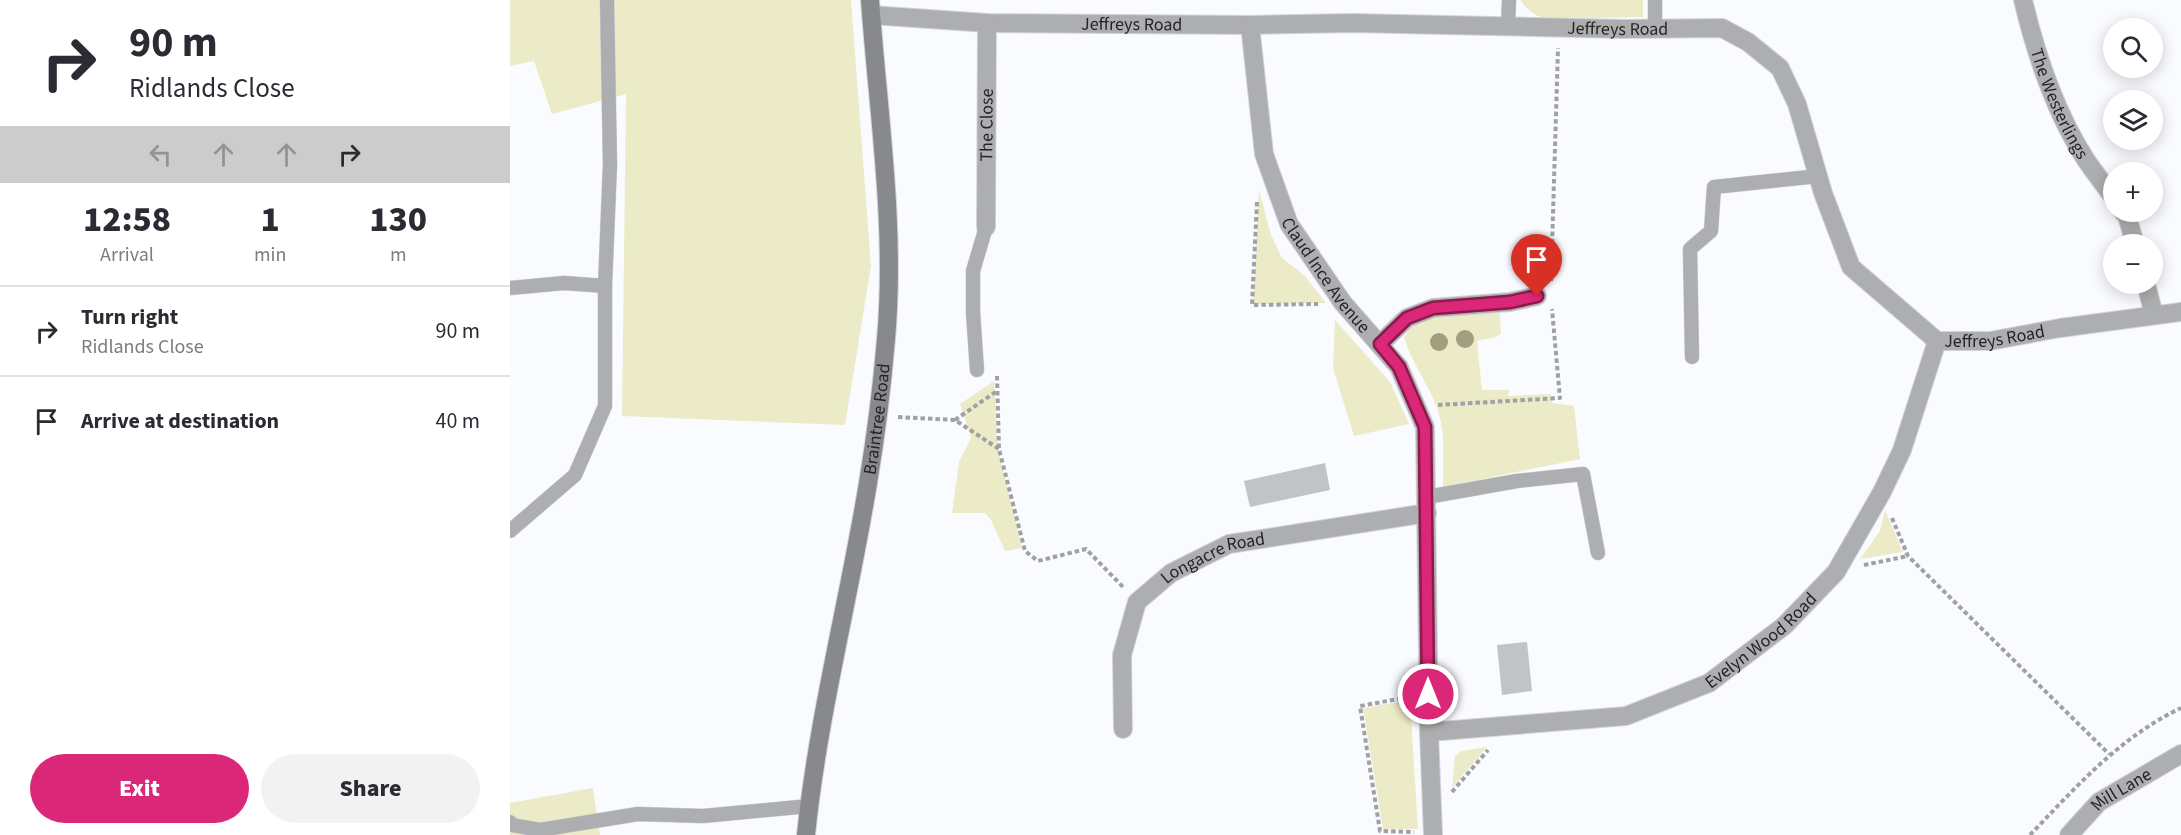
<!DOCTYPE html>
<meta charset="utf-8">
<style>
:root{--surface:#fff;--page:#f2f2f3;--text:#2b2b33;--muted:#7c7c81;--line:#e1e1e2;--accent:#db2777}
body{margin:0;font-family:"Source Sans 3",sans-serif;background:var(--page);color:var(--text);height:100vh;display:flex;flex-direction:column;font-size:22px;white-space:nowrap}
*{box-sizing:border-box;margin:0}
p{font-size:20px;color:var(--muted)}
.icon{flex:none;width:33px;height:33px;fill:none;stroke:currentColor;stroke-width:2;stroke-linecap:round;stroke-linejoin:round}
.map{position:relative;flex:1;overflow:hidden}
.side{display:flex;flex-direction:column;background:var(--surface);width:510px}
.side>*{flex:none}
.guide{background:#fff;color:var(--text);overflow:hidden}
.buttons{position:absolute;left:1593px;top:18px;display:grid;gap:12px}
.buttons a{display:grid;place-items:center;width:60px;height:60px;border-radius:50%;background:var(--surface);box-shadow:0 3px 15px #0003;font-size:30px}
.pin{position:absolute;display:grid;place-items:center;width:51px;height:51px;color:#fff;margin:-62px -26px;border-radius:50% 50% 50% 0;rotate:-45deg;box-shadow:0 0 6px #0007}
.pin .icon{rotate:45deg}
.me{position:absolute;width:66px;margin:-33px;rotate:0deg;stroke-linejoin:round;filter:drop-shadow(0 0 4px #0008)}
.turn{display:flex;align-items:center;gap:21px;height:126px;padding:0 30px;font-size:27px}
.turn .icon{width:78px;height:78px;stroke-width:2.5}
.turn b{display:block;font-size:42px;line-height:51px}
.lanes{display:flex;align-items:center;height:57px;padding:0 30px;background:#0003;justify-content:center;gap:30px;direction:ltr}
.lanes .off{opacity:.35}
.eta{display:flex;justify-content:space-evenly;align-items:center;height:102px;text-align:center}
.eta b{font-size:36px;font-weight:800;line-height:42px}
.action{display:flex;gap:12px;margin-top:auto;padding:12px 30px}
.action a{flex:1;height:69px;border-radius:36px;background:var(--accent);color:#fff;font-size:24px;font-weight:800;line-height:69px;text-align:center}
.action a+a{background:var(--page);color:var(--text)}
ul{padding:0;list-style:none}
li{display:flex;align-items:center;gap:18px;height:90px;padding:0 30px;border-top:2px solid var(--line)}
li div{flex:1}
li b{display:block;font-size:22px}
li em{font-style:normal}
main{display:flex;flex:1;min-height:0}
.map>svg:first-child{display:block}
.green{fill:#ebebc8}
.building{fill:#c1c3c7}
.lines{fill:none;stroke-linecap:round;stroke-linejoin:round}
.service-casing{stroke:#d3d4d8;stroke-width:15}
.minor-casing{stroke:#d3d4d8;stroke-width:20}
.secondary-casing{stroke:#d3d4d8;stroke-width:20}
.path{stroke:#a0a1a4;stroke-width:4;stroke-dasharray:4.5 3;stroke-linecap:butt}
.service{stroke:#adaeb0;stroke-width:14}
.minor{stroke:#adaeb0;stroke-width:18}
.secondary{stroke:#88898c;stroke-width:18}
.tree{fill:#a0a080}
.route-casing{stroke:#8e194d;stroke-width:15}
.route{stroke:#db2777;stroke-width:10}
.labels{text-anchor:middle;stroke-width:6;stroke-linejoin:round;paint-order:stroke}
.street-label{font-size:18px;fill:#252527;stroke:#fff}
</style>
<main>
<section class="side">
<div class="guide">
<div class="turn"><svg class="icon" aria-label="right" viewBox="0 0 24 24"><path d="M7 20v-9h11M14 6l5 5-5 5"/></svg><div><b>90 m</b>Ridlands Close</div></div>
<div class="lanes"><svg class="icon off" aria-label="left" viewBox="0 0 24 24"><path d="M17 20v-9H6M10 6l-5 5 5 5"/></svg><svg class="icon off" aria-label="ahead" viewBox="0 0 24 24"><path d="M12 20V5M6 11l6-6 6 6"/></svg><svg class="icon off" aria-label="ahead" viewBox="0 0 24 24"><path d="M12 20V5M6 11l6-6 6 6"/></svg><svg class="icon" aria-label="right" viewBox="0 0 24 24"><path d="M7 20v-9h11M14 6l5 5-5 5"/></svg></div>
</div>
<div class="eta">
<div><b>12:58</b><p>Arrival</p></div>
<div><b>1</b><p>min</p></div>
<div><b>130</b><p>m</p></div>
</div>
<ul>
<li><svg class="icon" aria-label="right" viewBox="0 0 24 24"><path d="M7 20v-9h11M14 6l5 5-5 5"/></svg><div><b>Turn right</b><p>Ridlands Close</p></div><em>90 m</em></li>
<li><svg class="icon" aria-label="arrive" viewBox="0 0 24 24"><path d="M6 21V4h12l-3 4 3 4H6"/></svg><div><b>Arrive at destination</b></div><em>40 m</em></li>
</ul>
<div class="action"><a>Exit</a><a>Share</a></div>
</section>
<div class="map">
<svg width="1671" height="835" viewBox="0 0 1671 835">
<rect width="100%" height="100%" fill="#f9fbff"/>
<g class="green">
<path d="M0,0H341L361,266L335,425L112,416L116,94L42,114L24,61L0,66Z"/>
<path d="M1011,0H1133V17L1037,19C1025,15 1017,12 1011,0Z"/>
<path d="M749,190L761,235L772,258L794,275L816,303L743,304Z"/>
<path d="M982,309L990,314L991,334L986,337L967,341L972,390H999L998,396L1041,394L1042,403L1064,406L1070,459L933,487C933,461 936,432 927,408C918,383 901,362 894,337L904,323L921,315Z"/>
<path d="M825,320L880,382L899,424L844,436L823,368Z"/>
<path d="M484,381L488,450L512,548L495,551L481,520L475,513H442L449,462L461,438L450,404Z"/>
<path d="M1375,510L1393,552L1350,559L1370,531Z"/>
<path d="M900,700L908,829H873L853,708Z"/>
<path d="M977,747L942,788L945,756L952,751Z"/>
<path d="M83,788L90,835H0V803Z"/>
</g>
<g class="building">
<path d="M815,463L820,490L740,507L734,481Z"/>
<path d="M1017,642L1022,691L992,695L987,645Z"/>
</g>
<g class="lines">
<defs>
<g id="service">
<path d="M1145,0V29"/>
<path d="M998,27L999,0"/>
<path d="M0,288L54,283L95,286L100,164L97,0"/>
<path d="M1182,357L1180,249L1201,231L1204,187L1309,176"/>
<path d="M467,370L463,312V271L476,227"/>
<path d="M917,497L1007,481L1073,474L1088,553"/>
<path d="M0,531L65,475L95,406V286"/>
<path d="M0,822L2,825L30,830L128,814L193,816L299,806"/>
</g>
<g id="minor">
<path id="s1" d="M1513,0C1526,55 1545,112 1576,160C1585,173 1594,185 1604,198"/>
<path id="s2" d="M361,15L477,23L740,25L843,23L1113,29L1212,28L1238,42L1270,68L1287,104L1313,193L1341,267L1427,341H1480L1550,328L1671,312"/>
<path id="s3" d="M740,25L754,154L779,224L833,303L889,367L915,427L919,732L923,835"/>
<path d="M1613,212L1617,216L1625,244"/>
<path id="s4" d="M476,227L477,23"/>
<path d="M1636,284L1644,315"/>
<path d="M870,344L897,318L923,308L1000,302L1027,296"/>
<path id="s5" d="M613,729L612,655L627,602L661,573L719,544L917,513"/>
<path id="s6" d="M919,732L1116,716L1199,683L1274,626L1326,572L1372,492L1392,450L1427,341"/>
<path id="s7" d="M1559,835L1589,802L1671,754"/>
</g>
<g id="secondary">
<path id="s8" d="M296,835C308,716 339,600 358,483C366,435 372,387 376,339C386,226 368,112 360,0"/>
</g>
</defs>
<use href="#service" class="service-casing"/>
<use href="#minor" class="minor-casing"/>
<use href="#secondary" class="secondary-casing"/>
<g class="path">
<path d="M747,202L742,305L808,304"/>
<path d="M1041,281L1048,48"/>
<path d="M487,376L489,449L515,551L528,561L576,549L614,588"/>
<path d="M928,405L1050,398L1042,309"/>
<path d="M388,417L445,420L489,449"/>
<path d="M445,420L487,391"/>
<path d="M1382,518L1398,556L1599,754"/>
<path d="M1354,565L1398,556"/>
<path d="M899,697L850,706L870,831L904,832"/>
<path d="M942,792L978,750"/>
<path d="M1520,835C1566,787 1610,737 1671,708"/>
</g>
<use href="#service" class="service"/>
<use href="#minor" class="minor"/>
<use href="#secondary" class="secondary"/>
</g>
<g class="tree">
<circle cx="955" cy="339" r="9"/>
<circle cx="929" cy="342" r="9"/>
</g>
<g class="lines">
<defs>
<path id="route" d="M918,694L915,427L889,367L870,344L897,318L923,308L1000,302L1027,296"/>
</defs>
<use href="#route" class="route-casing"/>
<use href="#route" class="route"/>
</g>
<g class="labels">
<g class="street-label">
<text dy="6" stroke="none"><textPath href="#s2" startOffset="261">Jeffreys Road</textPath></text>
<text dy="6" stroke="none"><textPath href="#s2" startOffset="747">Jeffreys Road</textPath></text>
<text dy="6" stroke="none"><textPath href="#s1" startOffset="110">The Westerlings</textPath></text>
<text dy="6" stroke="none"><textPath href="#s4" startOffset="102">The Close</textPath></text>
<text dy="6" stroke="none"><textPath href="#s3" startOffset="267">Claud Ince Avenue</textPath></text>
<text dy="6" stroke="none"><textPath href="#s2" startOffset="1305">Jeffreys Road</textPath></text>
<text dy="6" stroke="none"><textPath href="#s8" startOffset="422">Braintree Road</textPath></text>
<text dy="6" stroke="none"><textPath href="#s5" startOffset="219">Longacre Road</textPath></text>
<text dy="6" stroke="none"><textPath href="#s6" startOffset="354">Evelyn Wood Road</textPath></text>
<text dy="6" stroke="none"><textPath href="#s7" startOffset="70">Mill Lane</textPath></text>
</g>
</g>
</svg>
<div class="buttons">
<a><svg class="icon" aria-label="search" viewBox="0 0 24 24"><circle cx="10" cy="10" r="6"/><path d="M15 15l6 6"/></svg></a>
<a><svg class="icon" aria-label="layers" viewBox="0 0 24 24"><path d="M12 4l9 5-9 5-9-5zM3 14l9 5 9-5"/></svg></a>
<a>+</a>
<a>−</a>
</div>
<div class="pin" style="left:1027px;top:296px;background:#d93025"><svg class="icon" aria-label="arrive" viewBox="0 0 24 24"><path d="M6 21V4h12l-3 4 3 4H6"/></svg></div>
<svg class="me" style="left:918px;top:694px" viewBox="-20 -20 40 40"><circle r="17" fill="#db2777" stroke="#fff" stroke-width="3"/><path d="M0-11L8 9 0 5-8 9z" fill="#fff"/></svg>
</div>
</main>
